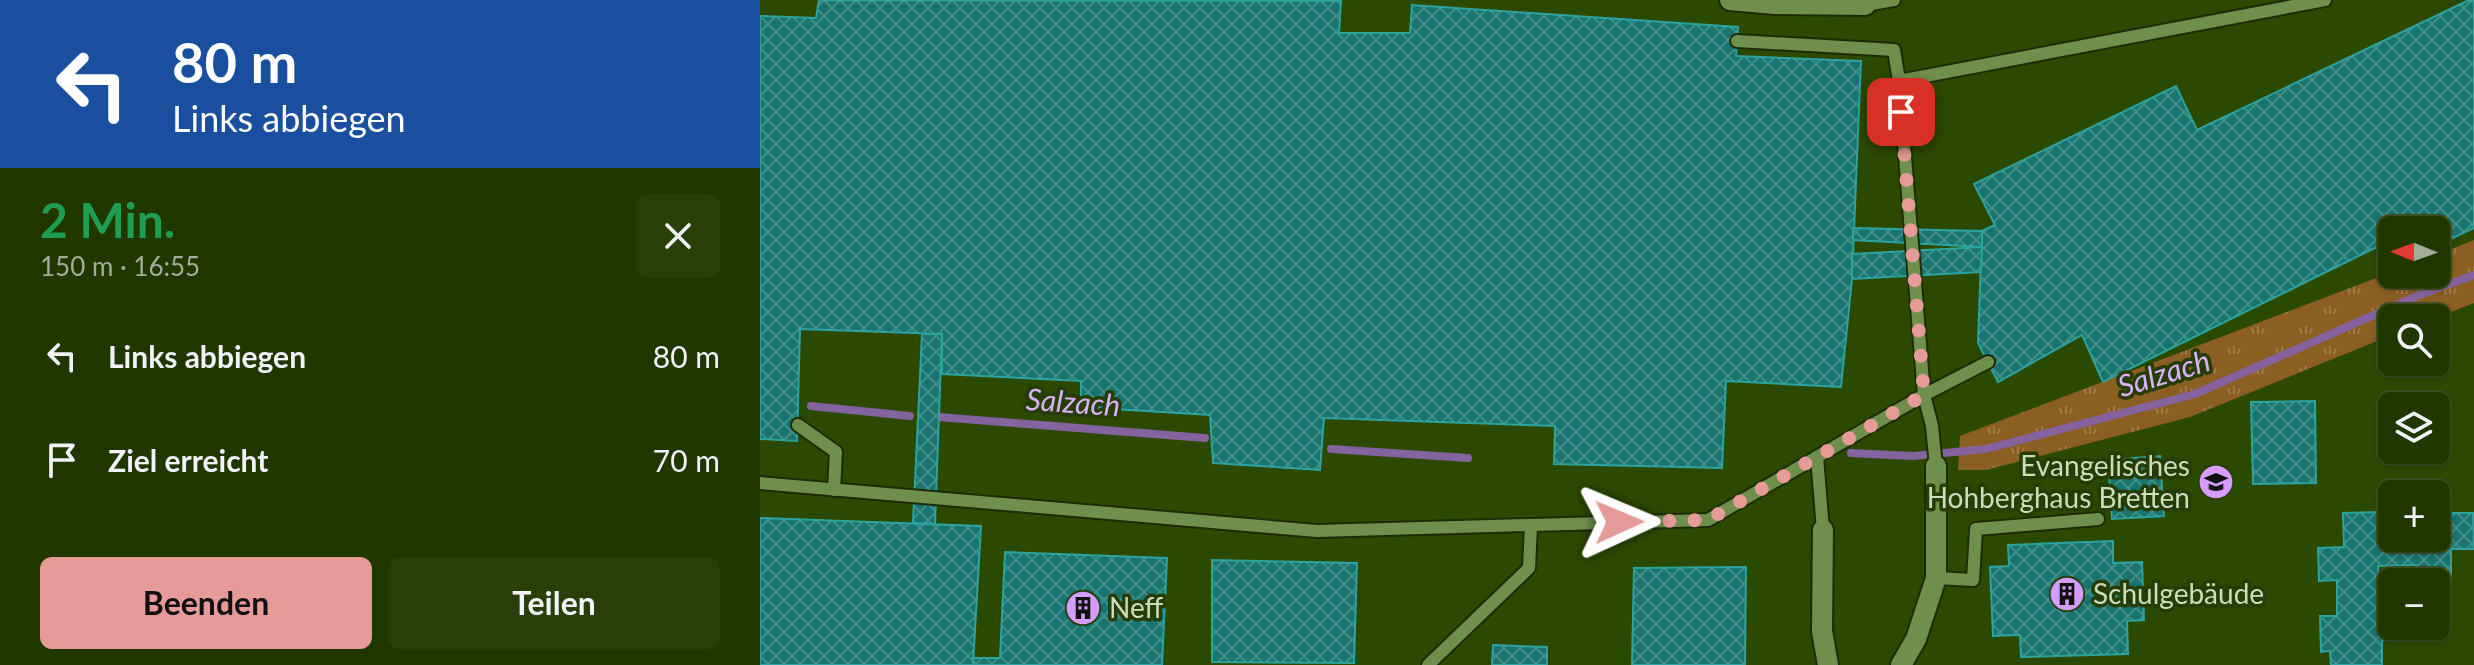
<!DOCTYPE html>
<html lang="de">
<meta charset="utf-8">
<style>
:root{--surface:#213700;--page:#293f0a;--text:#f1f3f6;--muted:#a2ac99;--line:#3e5122;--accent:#e69b98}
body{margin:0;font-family:Lato,sans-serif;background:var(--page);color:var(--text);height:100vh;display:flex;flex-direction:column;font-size:30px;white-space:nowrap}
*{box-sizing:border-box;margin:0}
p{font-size:26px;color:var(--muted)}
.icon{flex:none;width:44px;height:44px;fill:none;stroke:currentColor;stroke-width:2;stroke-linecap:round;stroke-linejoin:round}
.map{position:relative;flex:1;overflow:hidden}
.drawer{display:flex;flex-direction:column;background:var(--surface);width:760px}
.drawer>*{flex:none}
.hud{background:#1a4fa0;color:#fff;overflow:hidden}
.needle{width:52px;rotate:271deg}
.buttons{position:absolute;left:1618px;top:216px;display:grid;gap:16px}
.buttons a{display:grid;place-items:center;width:72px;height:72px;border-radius:12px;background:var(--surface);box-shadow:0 2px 6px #0004,0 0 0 2px var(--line);font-size:40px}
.pin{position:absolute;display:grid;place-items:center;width:68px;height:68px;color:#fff;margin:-34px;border-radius:16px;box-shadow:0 4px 12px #0006}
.me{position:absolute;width:88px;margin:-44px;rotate:89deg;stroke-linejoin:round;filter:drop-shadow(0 0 6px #0008)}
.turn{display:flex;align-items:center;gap:28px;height:168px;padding:0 40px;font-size:36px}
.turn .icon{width:104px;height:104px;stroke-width:2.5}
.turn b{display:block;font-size:56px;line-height:68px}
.round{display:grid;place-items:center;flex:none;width:84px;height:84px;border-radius:12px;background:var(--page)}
.headline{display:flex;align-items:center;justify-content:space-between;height:136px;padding:0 40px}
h1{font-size:48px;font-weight:700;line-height:60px;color:#1e9e55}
.cta{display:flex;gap:16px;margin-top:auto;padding:16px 40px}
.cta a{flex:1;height:92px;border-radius:12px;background:var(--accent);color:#111;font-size:32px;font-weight:700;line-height:92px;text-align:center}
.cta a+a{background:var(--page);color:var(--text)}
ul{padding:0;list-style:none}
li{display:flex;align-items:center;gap:24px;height:104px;padding:0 40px}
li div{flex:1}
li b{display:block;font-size:30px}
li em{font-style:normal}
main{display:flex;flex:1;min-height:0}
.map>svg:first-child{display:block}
.grass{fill:url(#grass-tufts)}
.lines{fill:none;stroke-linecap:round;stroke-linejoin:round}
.stream{stroke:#85639e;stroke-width:8}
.building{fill:url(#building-cross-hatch);stroke:#2ca39e;stroke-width:2}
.service-casing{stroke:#1c2c08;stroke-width:16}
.minor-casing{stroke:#1c2c08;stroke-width:24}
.service{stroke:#6f904d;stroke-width:12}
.minor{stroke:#6f904d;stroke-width:20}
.route{stroke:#e69b98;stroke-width:14;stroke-dasharray:0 25.2}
.labels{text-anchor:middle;stroke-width:7;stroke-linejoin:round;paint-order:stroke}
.poi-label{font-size:28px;fill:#cbddbb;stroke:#263d07;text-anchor:start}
.water-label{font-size:30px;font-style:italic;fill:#d9b2f6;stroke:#263d07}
</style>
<main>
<section class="drawer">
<div class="hud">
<div class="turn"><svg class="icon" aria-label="left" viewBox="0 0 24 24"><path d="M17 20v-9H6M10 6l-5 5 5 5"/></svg><div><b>80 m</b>Links abbiegen</div></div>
</div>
<div class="headline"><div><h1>2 Min.</h1><p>150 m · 16:55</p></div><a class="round"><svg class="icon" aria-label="close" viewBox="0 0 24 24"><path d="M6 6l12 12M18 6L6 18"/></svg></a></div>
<ul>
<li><svg class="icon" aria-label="left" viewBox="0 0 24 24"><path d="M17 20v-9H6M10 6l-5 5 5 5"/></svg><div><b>Links abbiegen</b></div><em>80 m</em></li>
<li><svg class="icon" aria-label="arrive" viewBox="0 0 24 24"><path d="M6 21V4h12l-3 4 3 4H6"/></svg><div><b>Ziel erreicht</b></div><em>70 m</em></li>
</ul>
<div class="cta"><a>Beenden</a><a>Teilen</a></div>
</section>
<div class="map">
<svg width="1714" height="665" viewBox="0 0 1714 665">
<defs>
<pattern id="grass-tufts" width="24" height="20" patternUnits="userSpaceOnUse" patternTransform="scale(2)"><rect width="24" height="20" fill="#8b5e21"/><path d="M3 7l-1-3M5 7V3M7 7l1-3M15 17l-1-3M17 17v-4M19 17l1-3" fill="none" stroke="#9f7c49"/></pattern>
<pattern id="building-cross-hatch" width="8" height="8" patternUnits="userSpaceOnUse" patternTransform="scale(2)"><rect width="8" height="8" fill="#177470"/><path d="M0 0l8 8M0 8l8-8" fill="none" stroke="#428e89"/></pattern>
</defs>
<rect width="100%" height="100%" fill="#2c4900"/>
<path class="grass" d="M1714,240V303L1676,318H1632V335L1430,417L1226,470H1198L1200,436L1632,272V274H1676V255Z"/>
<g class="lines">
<g class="stream">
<path d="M51,406L150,416"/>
<path d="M178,417L445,438"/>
<path d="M571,449L708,458"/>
<path d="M1091,453L1153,456L1226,449L1435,394L1657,296L1714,275"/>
</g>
</g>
<g class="building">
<path d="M59,0L581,1L579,33H650L652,5L978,27L976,56L1101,61L1092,279L1081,387L966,381L962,468L794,464L795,426L564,418L560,470L453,463L450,415L321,407V381L182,374V334L40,329L37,441L0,439V16L56,18Z"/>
<path d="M1709,0H1714V228L1676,246V230H1632V254L1625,243L1343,382L1322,335L1238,382L1218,343L1222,231L1235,225L1214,184L1416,86L1437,130Z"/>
<path d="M1093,228L1222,231V247L1093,240Z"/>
<path d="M1222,247L1221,272L1092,279V254Z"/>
<path d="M162,334H182L175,524L153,523Z"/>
<path d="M1555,401L1556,483L1493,484L1491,402Z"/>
<path d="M1400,456L1404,516L1352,519L1348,460Z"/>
<path d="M1676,502H1687V513H1713L1714,549H1691V582H1658L1657,565L1618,566L1619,608H1632V626H1638V640H1622V665H1571L1570,651L1561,652L1560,616H1577V580L1559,581L1558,548L1584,547L1583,513L1619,512L1620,526H1632V538H1676Z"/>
<path d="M0,518L221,526L213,665H0Z"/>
<path d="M1353,541V563L1382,562L1384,620L1367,621L1368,654L1261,657L1260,635L1233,636L1230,567L1249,566L1248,545Z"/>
<path d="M245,552L407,558L402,665H213V658H240Z"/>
<path d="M452,560L597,563L594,663L452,662Z"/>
<path d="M986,567L985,665H872L874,568Z"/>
<path d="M733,645L787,647V665H732Z"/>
</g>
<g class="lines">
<defs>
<g id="service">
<path d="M1105,5L1134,0"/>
<path d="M977,41L1134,50L1139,81L1565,0"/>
<path d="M1139,81L1164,395L1172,426L1176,466"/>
<path d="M38,425L76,452L74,490"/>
<path d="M1057,457L1063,530"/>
<path d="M0,483L557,531L948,520L1164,395L1228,362"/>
<path d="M1176,578L1213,580L1216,529L1338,519"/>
<path d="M668,665L769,568L771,525"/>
</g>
<g id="minor">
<path d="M970,0L1015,4L1105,5"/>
<path d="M1063,530L1062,631L1068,665"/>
<path d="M1141,665L1156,639L1176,578V466"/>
</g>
</defs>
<use href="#service" class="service-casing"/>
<use href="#minor" class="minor-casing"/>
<use href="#service" class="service"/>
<use href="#minor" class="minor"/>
</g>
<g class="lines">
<path class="route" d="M859,522L948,520L1164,395L1141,112"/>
</g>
<defs>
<symbol id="school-disc" viewBox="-11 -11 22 22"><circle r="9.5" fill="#d49cfc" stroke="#263d07"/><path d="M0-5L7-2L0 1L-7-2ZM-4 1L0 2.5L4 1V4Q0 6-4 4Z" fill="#111"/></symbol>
<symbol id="building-disc" viewBox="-11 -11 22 22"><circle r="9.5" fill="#d49cfc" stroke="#263d07"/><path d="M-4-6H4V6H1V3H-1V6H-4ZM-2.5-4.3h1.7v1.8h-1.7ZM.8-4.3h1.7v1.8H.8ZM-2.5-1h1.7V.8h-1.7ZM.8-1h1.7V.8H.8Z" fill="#111"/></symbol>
</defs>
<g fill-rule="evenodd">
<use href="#school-disc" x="1436" y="462" width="40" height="40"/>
<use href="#building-disc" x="1287" y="574" width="40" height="40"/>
<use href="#building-disc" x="303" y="588" width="40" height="40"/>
</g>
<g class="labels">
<g class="poi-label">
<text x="1430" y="476" text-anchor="end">Evangelisches<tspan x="1430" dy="32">Hohberghaus Bretten</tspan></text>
<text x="1333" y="604">Schulgebäude</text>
<text x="349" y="618">Neff</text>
</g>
<g class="water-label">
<text transform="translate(1404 374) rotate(-17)" y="10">Salzach</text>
<text transform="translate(313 403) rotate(4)" y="10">Salzach</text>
</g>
</g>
</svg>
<div class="buttons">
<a><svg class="needle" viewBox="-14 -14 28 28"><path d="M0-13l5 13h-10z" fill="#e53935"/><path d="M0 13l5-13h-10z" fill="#a2ac99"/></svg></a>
<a><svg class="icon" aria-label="search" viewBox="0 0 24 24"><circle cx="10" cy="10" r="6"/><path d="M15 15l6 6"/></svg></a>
<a><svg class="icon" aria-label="layers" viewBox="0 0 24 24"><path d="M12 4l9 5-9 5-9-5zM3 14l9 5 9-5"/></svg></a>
<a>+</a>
<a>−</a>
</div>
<div class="pin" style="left:1141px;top:112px;background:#d93025"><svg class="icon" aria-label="arrive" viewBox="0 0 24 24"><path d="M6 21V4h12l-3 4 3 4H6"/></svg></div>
<svg class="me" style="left:859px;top:522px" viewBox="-20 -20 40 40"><path d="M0-17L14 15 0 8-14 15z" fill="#e69b98" stroke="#fff" stroke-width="4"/></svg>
</div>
</main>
